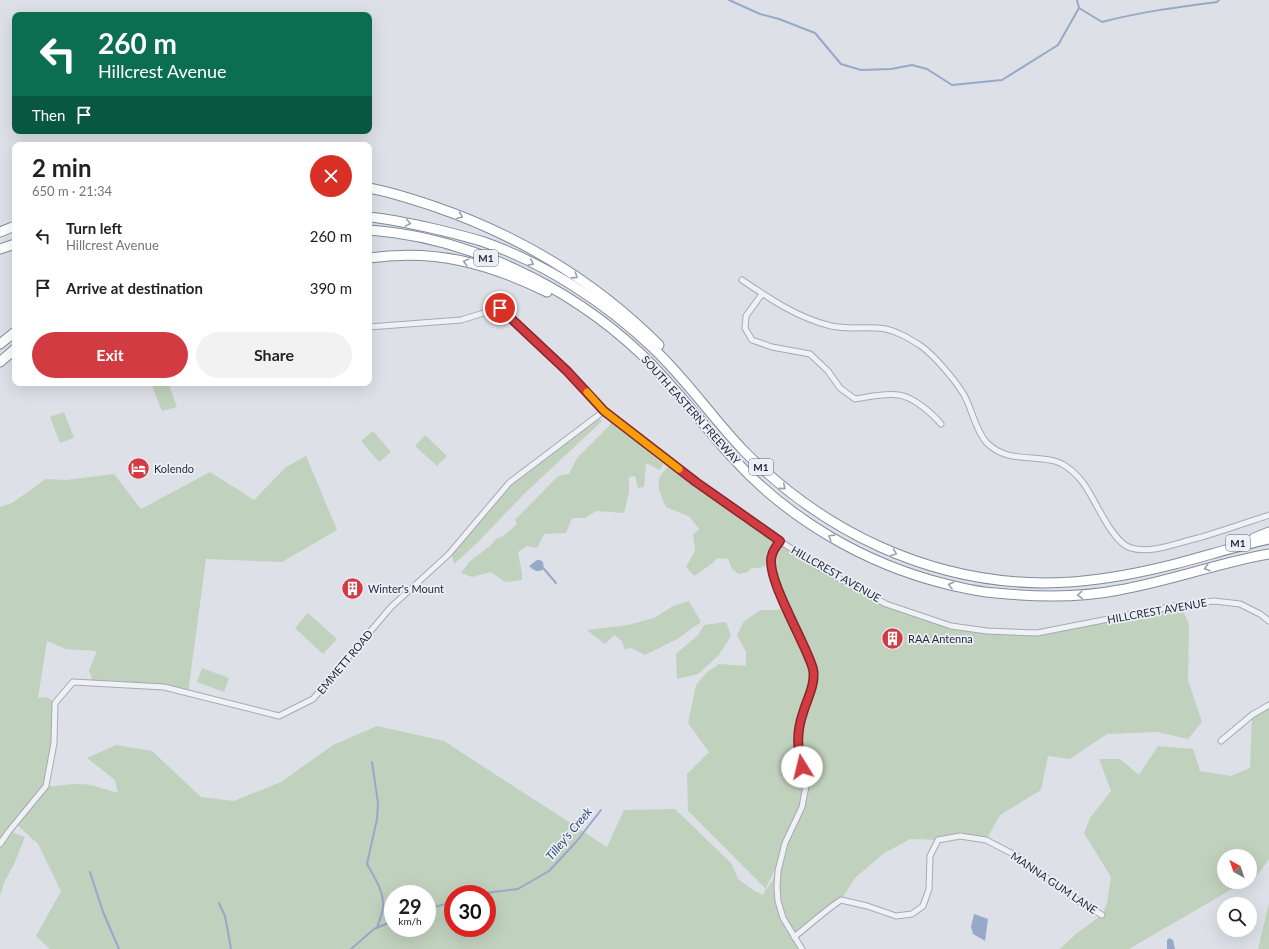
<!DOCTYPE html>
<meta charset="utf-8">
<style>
:root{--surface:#fff;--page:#f2f2f2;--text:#222;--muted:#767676;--accent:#d23b42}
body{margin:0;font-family:Lato,sans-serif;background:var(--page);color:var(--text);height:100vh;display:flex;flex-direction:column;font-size:15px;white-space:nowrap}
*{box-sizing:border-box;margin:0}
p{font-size:13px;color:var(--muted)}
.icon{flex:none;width:22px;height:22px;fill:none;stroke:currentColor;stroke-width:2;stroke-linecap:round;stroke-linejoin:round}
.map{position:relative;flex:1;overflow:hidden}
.side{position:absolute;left:12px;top:142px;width:360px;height:244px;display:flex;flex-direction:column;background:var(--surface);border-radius:8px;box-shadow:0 4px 16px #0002}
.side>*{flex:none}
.guide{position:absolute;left:12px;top:12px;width:360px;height:122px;border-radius:8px;box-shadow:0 4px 16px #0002;background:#0b6e4f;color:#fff;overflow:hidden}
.needle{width:26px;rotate:320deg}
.buttons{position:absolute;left:1217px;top:849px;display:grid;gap:8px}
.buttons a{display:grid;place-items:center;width:40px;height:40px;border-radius:50%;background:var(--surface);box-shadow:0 4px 16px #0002;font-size:20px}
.speed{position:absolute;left:384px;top:885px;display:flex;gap:8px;font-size:20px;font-weight:700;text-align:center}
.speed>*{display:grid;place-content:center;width:52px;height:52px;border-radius:50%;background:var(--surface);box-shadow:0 4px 16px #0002;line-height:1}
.speed small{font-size:10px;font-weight:400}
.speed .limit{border:6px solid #d22;background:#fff;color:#111}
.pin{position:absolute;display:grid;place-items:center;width:34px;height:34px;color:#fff;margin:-17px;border:2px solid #fff;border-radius:50%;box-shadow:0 1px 4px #0007}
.me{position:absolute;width:44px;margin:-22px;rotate:351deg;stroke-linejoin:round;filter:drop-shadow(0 0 3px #0008)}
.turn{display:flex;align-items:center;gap:14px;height:84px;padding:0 20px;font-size:18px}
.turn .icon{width:52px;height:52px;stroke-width:2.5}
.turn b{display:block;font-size:28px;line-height:34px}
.then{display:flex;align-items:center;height:38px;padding:0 20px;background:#0003;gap:8px;font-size:15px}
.round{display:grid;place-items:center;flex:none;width:42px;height:42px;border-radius:21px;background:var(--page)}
.overview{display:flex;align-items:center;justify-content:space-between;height:68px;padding:0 20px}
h1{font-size:24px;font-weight:700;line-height:30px}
.action{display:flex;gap:8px;margin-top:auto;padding:8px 20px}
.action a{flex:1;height:46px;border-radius:24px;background:var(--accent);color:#fff;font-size:16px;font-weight:700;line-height:46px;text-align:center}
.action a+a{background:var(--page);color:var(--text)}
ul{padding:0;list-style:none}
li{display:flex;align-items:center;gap:12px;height:52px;padding:0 20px}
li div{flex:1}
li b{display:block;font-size:15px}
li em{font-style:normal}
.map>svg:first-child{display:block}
.green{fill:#c0d1bd;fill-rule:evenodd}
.water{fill:#96a9c9}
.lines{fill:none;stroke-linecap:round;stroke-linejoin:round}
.stream{stroke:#96a9c9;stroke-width:2}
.minor-casing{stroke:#a6aab4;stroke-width:7}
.motorway-casing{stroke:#838b9e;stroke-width:11}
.minor{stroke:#eff1f5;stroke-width:5}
.motorway{stroke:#fff;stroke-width:9}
.oneway{stroke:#9da0a8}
.route-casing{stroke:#88262b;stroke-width:10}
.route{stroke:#d23b42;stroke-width:7}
.slow{stroke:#f59e0b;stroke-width:7}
.labels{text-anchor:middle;stroke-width:3.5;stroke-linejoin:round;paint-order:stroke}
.shield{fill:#eceff5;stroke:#616675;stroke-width:1}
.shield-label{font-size:10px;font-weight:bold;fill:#262c3e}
.street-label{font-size:11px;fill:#262c3e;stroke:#eceff5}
.poi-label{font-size:11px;fill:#262c3e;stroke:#eceff5;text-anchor:start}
.water-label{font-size:12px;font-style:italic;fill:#2f4673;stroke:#eceff5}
</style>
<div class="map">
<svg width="1269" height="949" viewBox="0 0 1269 949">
<rect width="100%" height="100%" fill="#dde0e7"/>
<g class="green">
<path d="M151,383H168L177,407L162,411Z"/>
<path d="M64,412L74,438L60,443L50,417Z"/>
<path d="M597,417L602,421L524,494L477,543L454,564L451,551L509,483Z"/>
<path d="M614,418L651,447L648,451L663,464L660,470L646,463L644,487L638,488L635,476L629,477V492L624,513L596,511L585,518H572L566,533L544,534L537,548L527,546L518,552L522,573V580L505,582L491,572L472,577L461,573L469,562L490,546L496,539L503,536L517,524L515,520L558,476L569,474L577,458L609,426Z"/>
<path d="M373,431L391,452L379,462L361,441Z"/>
<path d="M425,435L447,456L437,466L415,446Z"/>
<path d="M306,456L337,530L282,562L206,559L188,693L164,687L93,683L89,670L97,651L66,649L47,641L38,698L47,697L55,703L54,743L46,786C57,787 67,784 78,784C91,784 105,789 118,793L115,780L87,758L116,745L152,751L201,797L234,801L281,782L333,745L377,726L444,741L607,847L624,810L675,809L732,864L738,879L753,890L763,895L766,889L688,811L687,774L709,752L688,723L696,685L706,673L719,664L746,666V652L737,635L744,621L761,610H776L790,607L771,566V562L760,568H751L748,572L739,574L732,569L728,559L717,558L713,563L694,576L686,567L695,551L693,535L699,529L690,517L666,507C657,486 653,479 672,464L780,541L886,604L951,626L1037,633L1180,605L1189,624L1188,680L1202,722L1188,739L1157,732L1107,734L1070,759L1048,756L1041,790L1000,815L986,840L960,836L938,840L910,839L883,854L855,878L841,900L794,937L802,949H50L36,936L61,891L38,844L15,823L9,831L25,837L15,862L4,883L0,896V507L12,503L46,479L66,480L114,474L141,509L210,472L254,500L286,467ZM781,857L778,871L767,889L766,888ZM393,894H427V928H393ZM453,894H487V928H453Z"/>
<path d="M689,601L701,622L677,639L645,655L631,648L624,649L622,641L614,635L605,644L587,630L628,625L654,618L673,606Z"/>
<path d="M308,613L337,639L323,654L295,628Z"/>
<path d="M726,622L731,636L718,656L698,674L677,679L676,654L698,635L704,625Z"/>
<path d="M202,668L229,678L224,692L197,682Z"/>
<path d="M1269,705V859L1259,873L1250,879V856H1224V882H1244L1129,949H1060L1077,933L1102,915L1107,903L1111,877L1084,833L1090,818L1111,791L1099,759H1120L1139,775L1158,746L1193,749L1200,771L1231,776L1250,768L1252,715Z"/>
<path d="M1269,903V949H1258Z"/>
</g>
<g class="water">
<path d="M537,560H540L543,562L544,569C537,573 535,571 529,566Z"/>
<path d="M974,914L988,919L985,941L973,934L971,927Z"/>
<path d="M1169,938L1173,940L1175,949H1167V940Z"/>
</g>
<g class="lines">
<g class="stream">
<path d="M729,0L760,14L779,19L815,33L841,64L861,70L891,69L912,65L927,69L952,85L1002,80L1058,45L1079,8L1077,0"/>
<path d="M1079,8L1102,22C1140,12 1178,7 1217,2L1219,0"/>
<path d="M544,569L556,583"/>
<path d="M372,762L378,803L377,819L367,864C374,877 384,891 383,906C383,913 379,921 377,928"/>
<path d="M90,872L103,912L119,949"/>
<path d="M484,894L493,892L518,889L549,871L576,842L601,810"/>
<path d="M219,903L225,916L231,949"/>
<path d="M427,909L453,902"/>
<path d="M351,949L374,929L393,921"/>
</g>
<defs>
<g id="minor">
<path d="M742,280C770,299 798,318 831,326C849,330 868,326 886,329C899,332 910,339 921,346C934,355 961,386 967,401C973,414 976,430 986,442C1004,461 1027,456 1050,460C1054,461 1059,462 1062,464C1084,476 1091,497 1103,517C1108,526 1120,545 1131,548C1152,554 1177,543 1198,538C1222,531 1245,523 1269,515"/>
<path d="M762,294L746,316L745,328L752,340L772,347L810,354L828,371L840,388L855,399C869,397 884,393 899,395C913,397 932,413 941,424"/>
<path d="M369,327L461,320L500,308L567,371L604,411L696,482L780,541L822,569L886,604L951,626L987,631L1037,633L1180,605L1214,601L1240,604L1260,614L1269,621"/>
<path d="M780,541L772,555L773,575L805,646L813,669L810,694L802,714L798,737L799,758L804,776L806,786L802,807L785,843L778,871L777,887L778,901L783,918L802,949"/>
<path d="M1221,741L1252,715L1269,705"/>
<path d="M0,844L9,831L46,786L54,743L55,703L73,682L164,687L279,716L313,699L391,607L449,554L509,483L604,411"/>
<path d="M794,937C810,925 824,911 841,900L867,906L896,916L912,914L923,906L929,889L930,856L938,840L960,836L986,840L1017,856L1077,900L1102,915"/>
</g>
<g id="motorway">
<path d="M369,188C391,192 412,199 433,206C518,235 596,282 659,345"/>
<path d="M369,217C391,219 413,224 435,229C451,233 468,237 484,242C546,264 606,303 653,348C687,380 713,419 745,452C824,532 929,582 1043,583C1087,583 1132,575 1175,564C1206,556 1237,546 1269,539"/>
<path d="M369,230C468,237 569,286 640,353C674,385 701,423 732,457C788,519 865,564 946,584C962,588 979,592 996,593C1037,597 1079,598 1119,590C1170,581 1218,563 1269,554"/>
<path d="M0,232L15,226"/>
<path d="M0,249L15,244"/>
<path d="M369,258C436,249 488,263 547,292"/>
<path d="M0,344L15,332"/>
<path d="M0,362L15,349"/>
<path d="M1254,538L1269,532"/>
</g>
</defs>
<use href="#minor" class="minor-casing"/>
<use href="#motorway" class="motorway-casing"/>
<use href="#minor" class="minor"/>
<use href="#motorway" class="motorway"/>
</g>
<defs><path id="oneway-chevron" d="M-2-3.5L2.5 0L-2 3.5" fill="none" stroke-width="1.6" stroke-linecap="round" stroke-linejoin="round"/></defs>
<g class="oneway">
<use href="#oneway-chevron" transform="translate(460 216) rotate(22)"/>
<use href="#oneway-chevron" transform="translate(408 223) rotate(10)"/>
<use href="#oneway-chevron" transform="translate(466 262) rotate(-165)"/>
<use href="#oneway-chevron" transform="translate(531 263) rotate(27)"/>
<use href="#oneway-chevron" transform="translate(575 276) rotate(33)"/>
<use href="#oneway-chevron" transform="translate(783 487) rotate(40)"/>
<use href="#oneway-chevron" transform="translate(831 537) rotate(-148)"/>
<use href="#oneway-chevron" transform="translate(894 553) rotate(22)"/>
<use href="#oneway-chevron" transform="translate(1207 568) rotate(163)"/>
<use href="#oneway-chevron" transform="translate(951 585) rotate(-166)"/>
<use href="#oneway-chevron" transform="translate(1080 595) rotate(177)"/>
</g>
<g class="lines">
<defs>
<path id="route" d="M500,308L567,371L604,411L696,482L780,541C777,545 773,550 772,555C764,576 806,643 813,669C816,684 807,699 803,713C797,730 797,750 802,767"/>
</defs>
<use href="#route" class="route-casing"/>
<use href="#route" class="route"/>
<path class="slow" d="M587,392L604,411L679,469"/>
</g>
<defs>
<symbol id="hotel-disc" viewBox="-11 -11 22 22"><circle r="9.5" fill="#d23b42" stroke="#eceff5"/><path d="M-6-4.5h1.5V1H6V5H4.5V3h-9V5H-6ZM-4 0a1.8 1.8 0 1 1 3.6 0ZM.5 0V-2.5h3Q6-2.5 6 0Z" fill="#fff"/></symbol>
<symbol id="building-disc" viewBox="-11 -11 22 22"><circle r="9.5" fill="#d23b42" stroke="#eceff5"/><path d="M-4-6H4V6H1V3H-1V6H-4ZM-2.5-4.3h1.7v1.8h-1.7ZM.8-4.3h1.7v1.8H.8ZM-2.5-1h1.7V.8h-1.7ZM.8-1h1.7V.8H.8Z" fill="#fff"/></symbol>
</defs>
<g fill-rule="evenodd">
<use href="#hotel-disc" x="126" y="456" width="25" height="25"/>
<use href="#building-disc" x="340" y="576" width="25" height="25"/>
<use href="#building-disc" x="880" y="626" width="25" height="25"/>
</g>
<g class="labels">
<g class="shield">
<rect x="474" y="250" width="24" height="16" rx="3"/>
<rect x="749" y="459" width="24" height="16" rx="3"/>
<rect x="1226" y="535" width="24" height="16" rx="3"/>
</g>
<g class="shield-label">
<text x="486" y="262">M1</text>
<text x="761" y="471">M1</text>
<text x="1238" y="547">M1</text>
</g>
<g class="street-label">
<text transform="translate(691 410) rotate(48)" y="4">SOUTH EASTERN FREEWAY</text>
<text transform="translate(836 574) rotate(30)" y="4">HILLCREST AVENUE</text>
<text transform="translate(1157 611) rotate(-10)" y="4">HILLCREST AVENUE</text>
<text transform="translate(345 662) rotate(-50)" y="4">EMMETT ROAD</text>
<text transform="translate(1054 883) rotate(34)" y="4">MANNA GUM LANE</text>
</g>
<g class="poi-label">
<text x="154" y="473">Kolendo</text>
<text x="368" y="593">Winter's Mount</text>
<text x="908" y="643">RAA Antenna</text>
</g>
<g class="water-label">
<text transform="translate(569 834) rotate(-50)" y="4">Tilley's Creek</text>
</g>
</g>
</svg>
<div class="buttons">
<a><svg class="needle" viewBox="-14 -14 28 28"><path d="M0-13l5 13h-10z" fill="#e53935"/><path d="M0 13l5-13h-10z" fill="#767676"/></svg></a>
<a><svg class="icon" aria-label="search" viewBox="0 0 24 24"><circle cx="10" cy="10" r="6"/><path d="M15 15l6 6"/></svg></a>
</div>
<div class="speed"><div>29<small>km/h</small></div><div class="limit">30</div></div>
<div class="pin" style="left:500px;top:308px;background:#d93025"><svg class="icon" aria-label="arrive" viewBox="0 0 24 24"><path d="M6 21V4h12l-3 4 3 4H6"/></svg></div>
<svg class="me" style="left:802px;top:767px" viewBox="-20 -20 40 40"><circle r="19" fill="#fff"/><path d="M0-13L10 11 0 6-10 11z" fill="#d23b42"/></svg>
<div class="guide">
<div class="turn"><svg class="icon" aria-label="left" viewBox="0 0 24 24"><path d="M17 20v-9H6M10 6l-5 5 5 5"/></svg><div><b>260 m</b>Hillcrest Avenue</div></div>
<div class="then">Then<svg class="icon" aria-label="arrive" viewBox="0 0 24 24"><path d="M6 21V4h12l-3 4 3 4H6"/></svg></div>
</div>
<section class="side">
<div class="overview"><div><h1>2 min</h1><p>650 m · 21:34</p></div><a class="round" style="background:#d93025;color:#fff"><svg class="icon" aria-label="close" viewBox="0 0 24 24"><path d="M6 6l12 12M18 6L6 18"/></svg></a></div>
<ul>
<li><svg class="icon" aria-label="left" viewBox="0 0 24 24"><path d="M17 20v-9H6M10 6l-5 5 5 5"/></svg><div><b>Turn left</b><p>Hillcrest Avenue</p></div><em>260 m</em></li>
<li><svg class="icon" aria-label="arrive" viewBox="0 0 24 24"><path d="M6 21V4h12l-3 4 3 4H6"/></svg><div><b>Arrive at destination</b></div><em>390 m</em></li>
</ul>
<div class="action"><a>Exit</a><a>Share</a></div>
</section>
</div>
